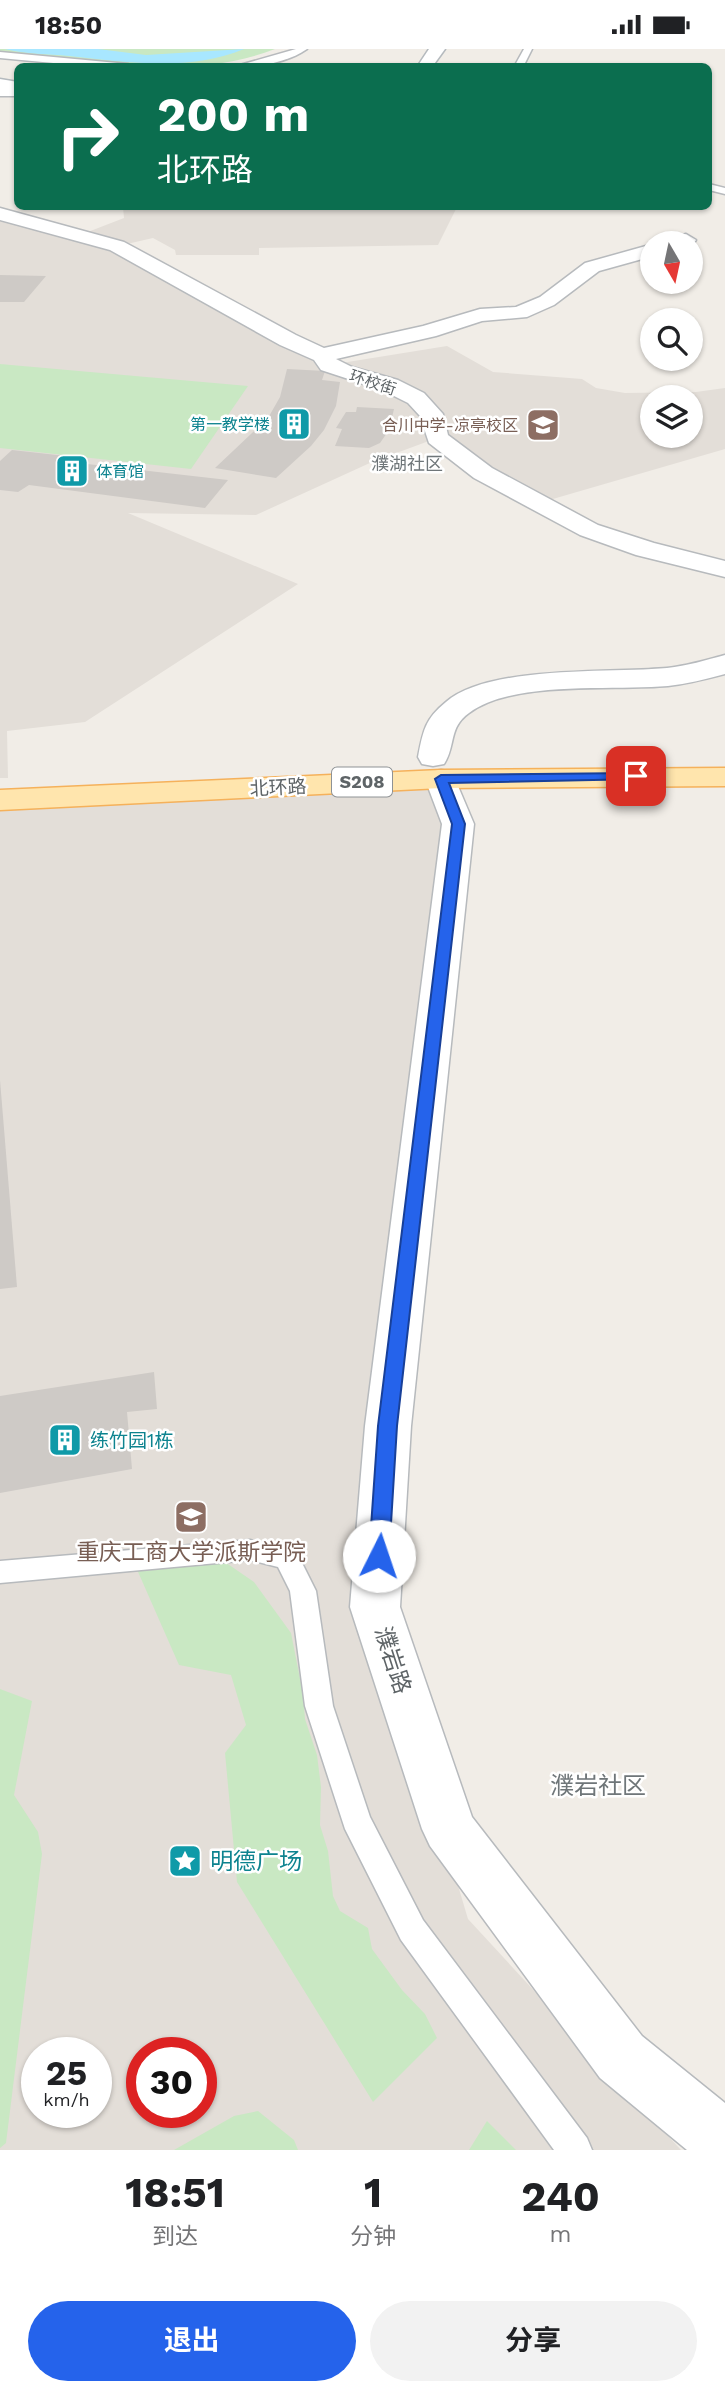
<!DOCTYPE html>
<html lang="zh">
<meta charset="utf-8">
<style>
:root{--surface:#fff;--page:#f2f2f2;--text:#202124;--muted:#757577;--accent:#2563eb}
body{margin:0;font-family:"Work Sans","Noto Sans SC",sans-serif;background:var(--page);color:var(--text);height:100vh;display:flex;flex-direction:column;font-size:26px;white-space:nowrap}
*{box-sizing:border-box;margin:0}
p{font-size:23px;color:var(--muted)}
.icon{flex:none;width:38px;height:38px;fill:none;stroke:currentColor;stroke-width:2;stroke-linecap:round;stroke-linejoin:round}
.map{position:relative;height:2101px;overflow:hidden}
.panel{display:flex;flex-direction:column;background:var(--surface);flex:1}
.panel>*{flex:none}
.guide{position:absolute;left:14px;top:14px;width:698px;height:147px;border-radius:10px;box-shadow:0 2px 5px #0004;background:#0b6e4f;color:#fff;overflow:hidden}
.needle{width:46px;rotate:171deg}
.buttons{position:absolute;left:640px;top:182px;display:grid;gap:14px}
.buttons a{display:grid;place-items:center;width:63px;height:63px;border-radius:50%;background:var(--surface);box-shadow:0 2px 5px #0004;font-size:35px}
.speed{position:absolute;left:21px;top:1988px;display:flex;gap:14px;font-size:35px;font-weight:700;text-align:center}
.speed>*{display:grid;place-content:center;width:91px;height:91px;border-radius:50%;background:var(--surface);box-shadow:0 2px 5px #0004;line-height:1}
.speed small{font-size:18px;font-weight:400}
.speed .limit{border:10px solid #d22;background:#fff;color:#111}
.pin{position:absolute;display:grid;place-items:center;width:60px;height:60px;color:#fff;margin:-30px;border-radius:14px;box-shadow:0 4px 10px #0006}
.me{position:absolute;width:77px;margin:-38px;rotate:4deg;stroke-linejoin:round;filter:drop-shadow(0 0 5px #0008)}
.turn{display:flex;align-items:center;gap:24px;height:147px;padding:0 28px;font-size:32px}
.turn .icon{width:91px;height:91px;stroke-width:2.5}
.turn b{display:block;font-size:49px;line-height:60px}
.eta{display:flex;justify-content:space-evenly;align-items:center;height:119px;text-align:center}
.eta b{font-size:42px;font-weight:700;line-height:49px}
.primary-button{display:flex;gap:14px;margin-top:auto;padding:14px 28px}
.primary-button a{flex:1;height:80px;border-radius:42px;background:var(--accent);color:#fff;font-size:28px;font-weight:700;line-height:80px;text-align:center}
.primary-button a+a{background:var(--page);color:var(--text)}
.status{display:flex;justify-content:space-between;align-items:center;height:49px;padding:0 35px;background:var(--surface);direction:ltr}
.status svg{height:19px;fill:currentColor}
.map>svg:first-child{display:block}
.education{fill:#e3ded8;fill-rule:evenodd}
.green{fill:#c9e8c3}
.water{fill:#a8e7ff}
.building{fill:#cecac6}
.lines{fill:none;stroke-linecap:round;stroke-linejoin:round}
.service-casing{stroke:#b7babd;stroke-width:3}
.minor-casing{stroke:#b7babd;stroke-width:3}
.secondary-casing{stroke:#b5babe;stroke-width:3}
.primary-casing{stroke:#f5b15b;stroke-width:3}
.service{fill:#fff;fill-rule:evenodd}
.minor{fill:#fff;fill-rule:evenodd}
.secondary{fill:#fff;fill-rule:evenodd}
.primary{fill:#ffe5ad;fill-rule:evenodd}
.route{fill:#2563eb;stroke:#184099;stroke-width:2}
.labels{text-anchor:middle;stroke-width:5;stroke-linejoin:round;paint-order:stroke}
.far-street-label{font-size:16px;fill:#5e6467;stroke:#fff}
.far-culture-label{font-size:16px;fill:#0d838f;stroke:#fff;text-anchor:end}
.far-education-label{font-size:16px;fill:#785e54;stroke:#fff;text-anchor:end}
.far-neighbourhood-label{font-size:18px;fill:#6f7679;stroke:#fff}
.shield{fill:#fff;stroke:#8e9295;stroke-width:2}
.shield-label{font-size:18px;font-weight:bold;fill:#5e6467}
.street-label{font-size:19px;fill:#5e6467;stroke:#fff}
.culture-label{font-size:19px;fill:#0d838f;stroke:#fff;text-anchor:start}
.near-education-label{font-size:23px;fill:#785e54;stroke:#fff}
.near-street-label{font-size:23px;fill:#5e6467;stroke:#fff}
.near-culture-label{font-size:23px;fill:#0d838f;stroke:#fff;text-anchor:start}
.near-neighbourhood-label{font-size:24px;fill:#6f7679;stroke:#fff}
</style>
<div class="status"><b>18:50</b><svg viewBox="0 0 49 12"><path d="M0 12V9h3v3zM5 12V6h3v6zM10 12V3h3v9zM15 12V0h3v12zM26 1h20v11H26zM47 4h2v5h-2z"/></svg></div>
<div class="map">
<svg width="725" height="2101" viewBox="0 0 725 2101">
<rect width="100%" height="100%" fill="#f1ede7"/>
<g class="education">
<path d="M123,158H457L438,196L259,199V206H176L175,201L153,189L118,197L329,316L447,297L493,323L582,330L596,339L625,344L696,343L725,339V400L539,454L437,389L372,413L256,466L128,464L298,535L85,673L7,682L8,729H0V165L80,186L124,169ZM653,348H691V387H653Z"/>
<path d="M441,730L458,775L375,1559L468,1870L681,2101H0V758ZM37,2004H96V2063H37ZM142,2004H201V2063H142Z"/>
</g>
<g class="green">
<path d="M0,0H275C189,33 90,12 0,4Z"/>
<path d="M0,315L248,337L191,420L0,399Z"/>
<path d="M222,1511L254,1533L291,1584L303,1645L305,1670L317,1706L321,1738L320,1776L328,1802L333,1847L340,1862L368,1879L372,1900L402,1941L425,1965L437,1989L373,2053L237,1833L225,1704L246,1676L231,1626L179,1616L135,1516Z"/>
<path d="M0,1640L32,1652L14,1746L38,1783L42,1805L6,2094L0,2099Z"/>
<path d="M258,2062L294,2091L298,2101H174L234,2067Z"/>
<path d="M487,2072L516,2101H469Z"/>
</g>
<path class="water" d="M5,0H98L146,6L244,0C190,23 126,13 69,7C48,5 26,5 5,0Z"/>
<g class="building">
<path d="M0,226L46,227L24,253H0Z"/>
<path d="M287,320L325,322L322,331L340,333L336,357L324,381L311,397L276,429L215,419L268,369L280,348Z"/>
<path d="M357,358L394,360L389,381L380,394L369,399L335,397L342,380L336,379L346,363H356Z"/>
<path d="M12,401L66,407L61,412L228,431L205,459L29,436L18,443L0,441V412Z"/>
<path d="M0,1031L17,1238L0,1240Z"/>
<path d="M154,1323L157,1360L127,1363L132,1420L0,1444V1347Z"/>
</g>
<g class="lines">
<defs>
<g id="service">
<path d="M296,0H307C287,14 257,18 233,18Z"/>
<path d="M524,0H532L523,18H514Z"/>
<path d="M0,3L128,15L132,18H96L0,9Z"/>
<path d="M709,135L725,139V145L709,141Z"/>
<path d="M250,1491L296,1502L316,1542L333,1657L370,1768L423,1871L587,2089L592,2101H554L401,1891L345,1780L305,1657L290,1542L278,1518L250,1511L0,1534V1512Z"/>
</g>
<g id="minor">
<rect x="0" y="37" width="18" height="10"/>
<path d="M0,159L124,193L296,286L324,299L423,277L480,260L516,258L540,248L585,214L653,195V207L599,222L554,256L527,268L482,272L436,287L336,310L352,318L398,331L424,344L443,365L448,386L492,419L598,476L654,494L725,512V528L636,506L580,486L474,429L429,394L420,367L408,354L382,341L321,321L314,311L280,296L110,201L0,171Z"/>
<path d="M686,185L696,191L693,195L664,194L667,190Z"/>
<path d="M725,606V625C706,630 687,635 668,637C614,642 512,631 469,664C448,679 456,697 444,715L433,717L422,715L418,708C423,682 425,670 446,653C488,616 612,624 667,619C687,617 706,611 725,606Z"/>
<path d="M441,721L452,723L474,775L411,1377L400,1558L472,1768L642,1987L725,2054V2101H687L600,2029L430,1797L422,1780L350,1558L365,1377L442,775L425,730L430,723Z"/>
</g>
<g id="secondary">
<path d="M429,0H445L432,18H417Z"/>
<path d="M0,30L18,33V43L0,40Z"/>
</g>
<path id="primary" d="M725,719V737L441,739L0,761V741L441,721Z"/>
</defs>
<use href="#service" class="service-casing"/>
<use href="#minor" class="minor-casing"/>
<use href="#secondary" class="secondary-casing"/>
<use href="#primary" class="primary-casing"/>
<use href="#service" class="service"/>
<use href="#minor" class="minor"/>
<use href="#secondary" class="secondary"/>
<use href="#primary" class="primary"/>
</g>
<path class="route" d="M636,724L643,727L641,730L449,734L465,775L397,1377L389,1507L386,1512L379,1515L372,1512L369,1507L378,1377L452,775L435,730L441,726Z"/>
<defs>
<symbol id="building-square" viewBox="-11 -11 22 22"><rect x="-9" y="-9" width="18" height="18" rx="4" fill="#0f9aa8" stroke="#fff"/><path d="M-4-6H4V6H1V3H-1V6H-4ZM-2.5-4.3h1.7v1.8h-1.7ZM.8-4.3h1.7v1.8H.8ZM-2.5-1h1.7V.8h-1.7ZM.8-1h1.7V.8H.8Z" fill="#fff"/></symbol>
<symbol id="school-square" viewBox="-11 -11 22 22"><rect x="-9" y="-9" width="18" height="18" rx="4" fill="#8d6e63" stroke="#fff"/><path d="M0-5L7-2L0 1L-7-2ZM-4 1L0 2.5L4 1V4Q0 6-4 4Z" fill="#fff"/></symbol>
<symbol id="university-square" viewBox="-11 -11 22 22"><rect x="-9" y="-9" width="18" height="18" rx="4" fill="#8d6e63" stroke="#fff"/><path d="M0-5L7-2L0 1L-7-2ZM-4 1L0 2.5L4 1V4Q0 6-4 4Z" fill="#fff"/></symbol>
<symbol id="sight-square" viewBox="-11 -11 22 22"><rect x="-9" y="-9" width="18" height="18" rx="4" fill="#0f9aa8" stroke="#fff"/><path d="M0-6L1.8-2.2L6-1.7L2.9 1.2L3.7 5.4L0 3.3L-3.7 5.4L-2.9 1.2L-6-1.7L-1.8-2.2Z" fill="#fff"/></symbol>
</defs>
<g fill-rule="evenodd">
<use href="#building-square" x="275" y="356" width="38" height="38"/>
<use href="#school-square" x="524" y="357" width="38" height="38"/>
<use href="#building-square" x="53" y="403" width="38" height="38"/>
<use href="#building-square" x="46" y="1372" width="38" height="38"/>
<use href="#university-square" x="172" y="1449" width="38" height="38"/>
<use href="#sight-square" x="166" y="1793" width="38" height="38"/>
</g>
<g class="labels">
<g class="far-street-label">
<text transform="translate(373 333) rotate(18)" y="6">环校街</text>
</g>
<g class="far-culture-label">
<text x="270" y="381">第一教学楼</text>
<text x="96" y="428" text-anchor="start">体育馆</text>
</g>
<g class="far-education-label">
<text x="518" y="382">合川中学-凉亭校区</text>
</g>
<g class="far-neighbourhood-label">
<text x="407" y="421">濮湖社区</text>
</g>
<rect class="shield" x="332" y="718.5" width="60" height="29" rx="5"/>
<g class="shield-label">
<text x="362" y="739">S208</text>
</g>
<g class="street-label">
<text transform="translate(278 738) rotate(-3)" y="7">北环路</text>
</g>
<g class="culture-label">
<text x="90" y="1398">练竹园1栋</text>
</g>
<g class="near-education-label">
<text x="191" y="1511">重庆工商大学派斯学院</text>
</g>
<g class="near-street-label">
<text transform="translate(393 1611) rotate(72)" y="8">濮岩路</text>
</g>
<g class="near-culture-label">
<text x="210" y="1820">明德广场</text>
</g>
<g class="near-neighbourhood-label">
<text x="598" y="1745">濮岩社区</text>
</g>
</g>
</svg>
<div class="buttons">
<a><svg class="needle" viewBox="-14 -14 28 28"><path d="M0-13l5 13h-10z" fill="#e53935"/><path d="M0 13l5-13h-10z" fill="#757577"/></svg></a>
<a><svg class="icon" aria-label="search" viewBox="0 0 24 24"><circle cx="10" cy="10" r="6"/><path d="M15 15l6 6"/></svg></a>
<a><svg class="icon" aria-label="layers" viewBox="0 0 24 24"><path d="M12 4l9 5-9 5-9-5zM3 14l9 5 9-5"/></svg></a>
</div>
<div class="speed"><div>25<small>km/h</small></div><div class="limit">30</div></div>
<div class="pin" style="left:636px;top:727px;background:#d93025"><svg class="icon" aria-label="arrive" viewBox="0 0 24 24"><path d="M6 21V4h12l-3 4 3 4H6"/></svg></div>
<svg class="me" style="left:379px;top:1507px" viewBox="-20 -20 40 40"><circle r="19" fill="#fff"/><path d="M0-13L10 11 0 6-10 11z" fill="#2563eb"/></svg>
<div class="guide">
<div class="turn"><svg class="icon" aria-label="right" viewBox="0 0 24 24"><path d="M7 20v-9h11M14 6l5 5-5 5"/></svg><div><b>200 m</b>北环路</div></div>
</div>
</div>
<section class="panel">
<div class="eta">
<div><b>18:51</b><p>到达</p></div>
<div><b>1</b><p>分钟</p></div>
<div><b>240</b><p>m</p></div>
</div>
<div class="primary-button"><a>退出</a><a>分享</a></div>
</section>
